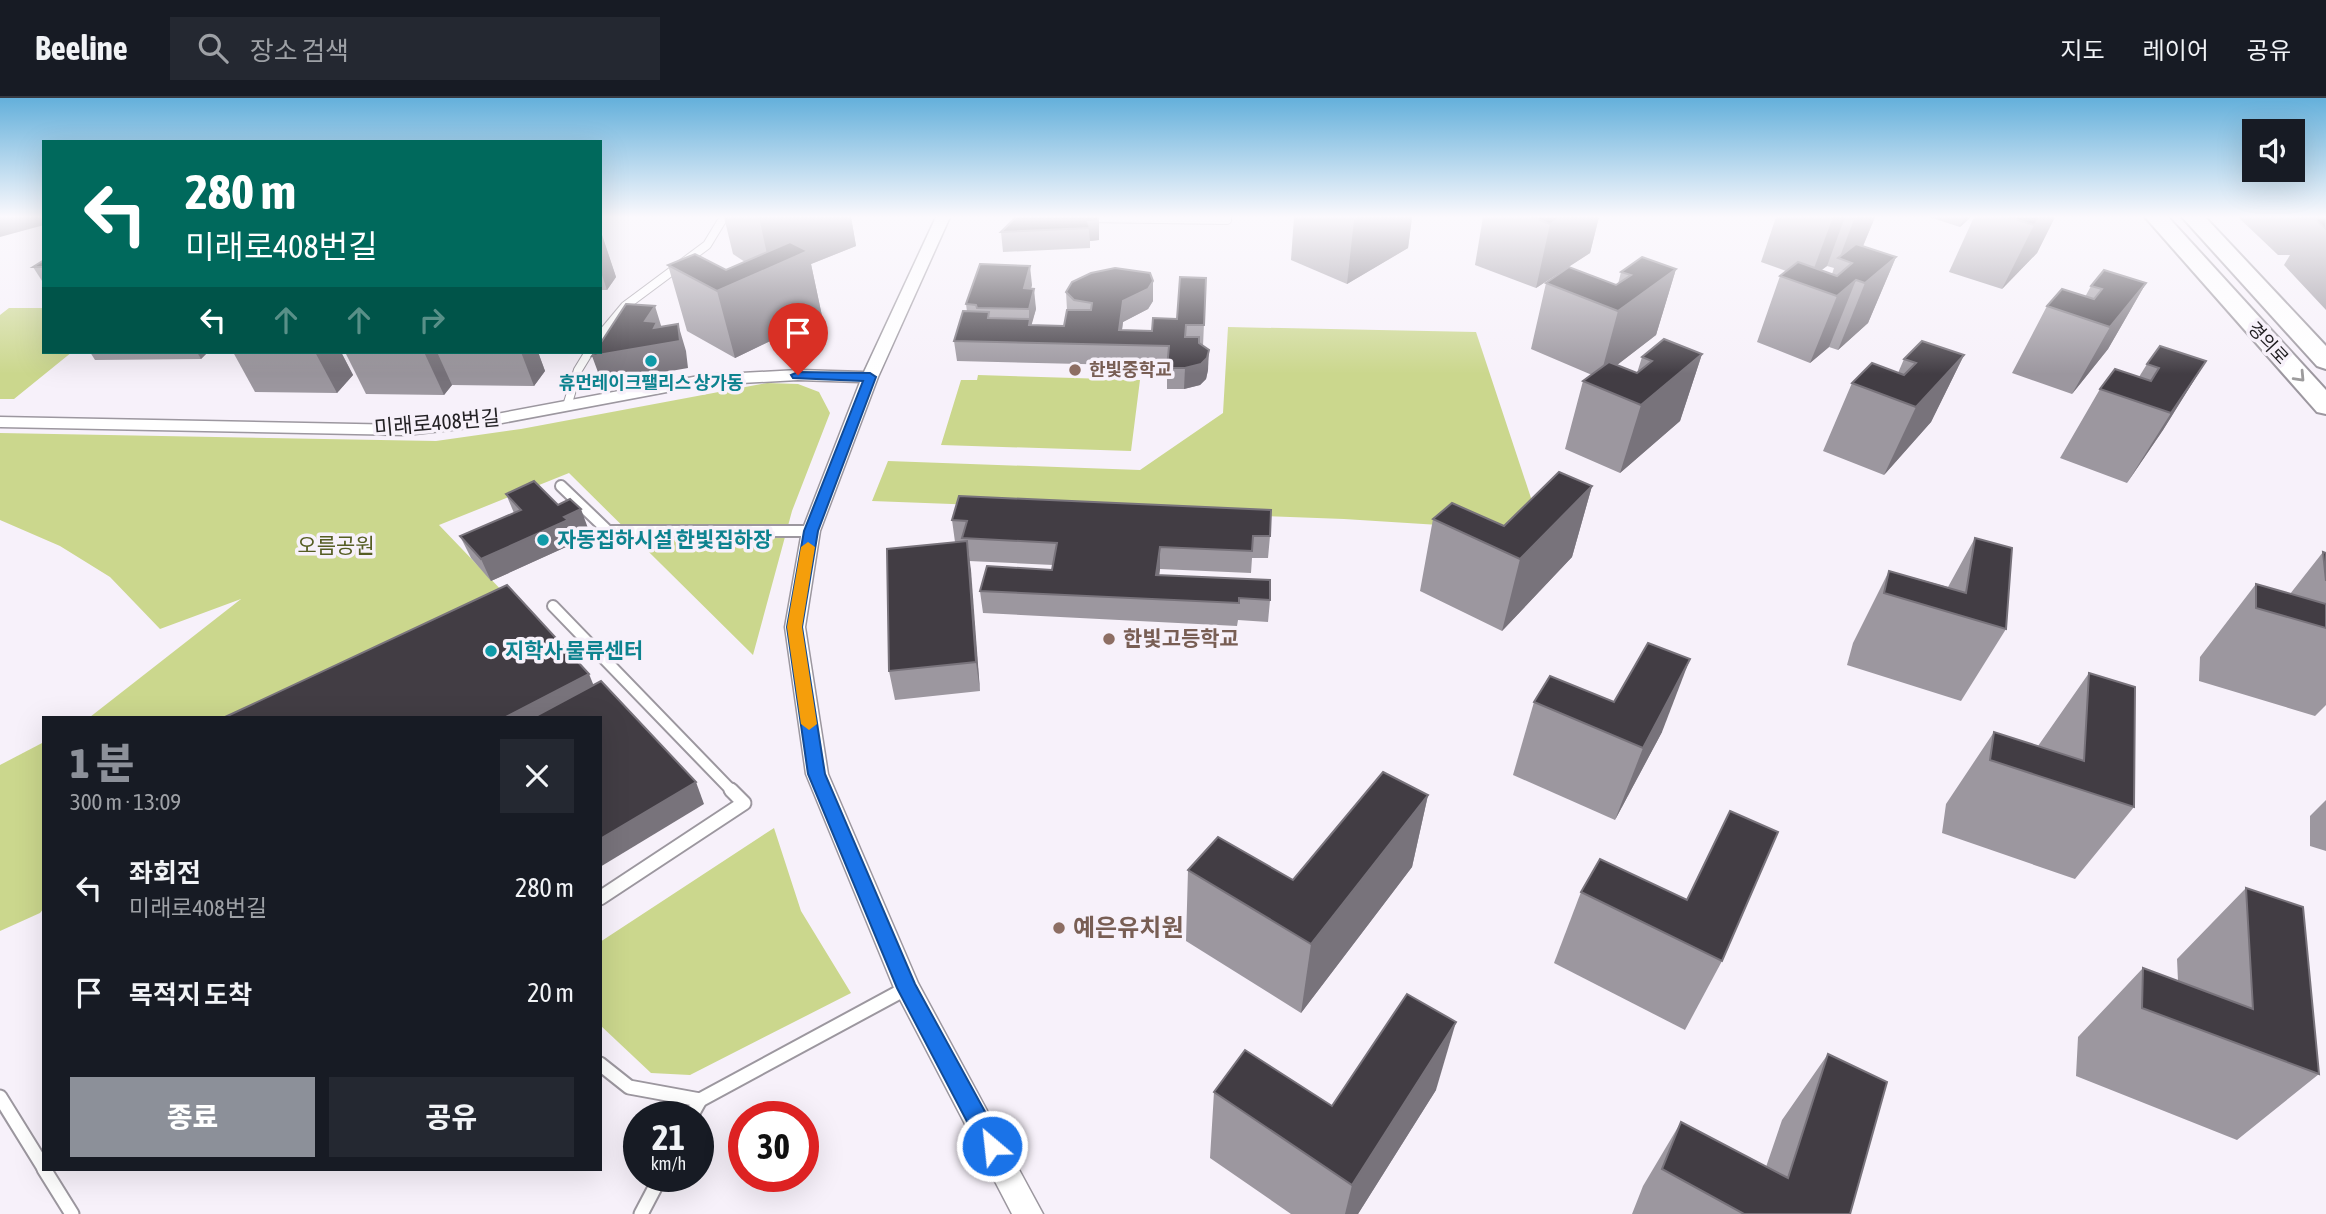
<!DOCTYPE html>
<html lang="ko">
<meta charset="utf-8">
<style>
:root{--surface:#171b24;--page:#242831;--text:#f1f3f6;--muted:#9ea1a6;--line:#363941;--accent:#8c9099}
body{margin:0;font-family:"Asap Condensed","Noto Sans KR",sans-serif;background:var(--page);color:var(--text);height:100vh;display:flex;flex-direction:column;font-size:26px;white-space:nowrap}
*{box-sizing:border-box;margin:0}
p{font-size:23px;color:var(--muted)}
.icon{flex:none;width:38px;height:38px;fill:none;stroke:currentColor;stroke-width:2;stroke-linecap:round;stroke-linejoin:round}
.map{position:relative;flex:1;overflow:hidden}
.sheet{position:absolute;left:42px;top:618px;width:560px;height:455px;display:flex;flex-direction:column;background:var(--surface);border-radius:0px;box-shadow:0 7px 28px #0002}
.sheet>*{flex:none}
.top-card{position:absolute;left:42px;top:42px;width:560px;height:214px;border-radius:0px;box-shadow:0 7px 28px #0002;background:#00695c;color:#fff;overflow:hidden}
.tools{position:absolute;left:2242px;top:21px;display:grid;gap:14px}
.tools a{display:grid;place-items:center;width:63px;height:63px;border-radius:0px;background:var(--surface);box-shadow:0 7px 28px #0002;font-size:35px}
.speed{position:absolute;left:623px;top:1003px;display:flex;gap:14px;font-size:35px;font-weight:700;text-align:center}
.speed>*{display:grid;place-content:center;width:91px;height:91px;border-radius:50%;background:var(--surface);box-shadow:0 7px 28px #0002;line-height:1}
.speed small{font-size:18px;font-weight:400}
.speed .limit{border:10px solid #d22;background:#fff;color:#111}
.pin{position:absolute;display:grid;place-items:center;width:60px;height:60px;color:#fff;margin:-72px -30px;border-radius:50% 50% 50% 0;rotate:-45deg;box-shadow:0 0 7px #0007}
.pin .icon{rotate:45deg}
.me{position:absolute;width:77px;margin:-38px;rotate:332deg;stroke-linejoin:round;filter:drop-shadow(0 0 5px #0008)}
.turn{display:flex;align-items:center;gap:24px;height:147px;padding:0 28px;font-size:32px}
.turn .icon{width:91px;height:91px;stroke-width:2.5}
.turn b{display:block;font-size:49px;line-height:60px}
.lanes{display:flex;align-items:center;height:66px;padding:0 28px;background:#0003;justify-content:center;gap:35px;direction:ltr}
.lanes .off{opacity:.35}
.round{display:grid;place-items:center;flex:none;width:74px;height:74px;border-radius:0px;background:var(--page)}
.overview{display:flex;align-items:center;justify-content:space-between;height:119px;padding:0 28px}
h1{font-size:42px;font-weight:800;line-height:52px;color:var(--accent)}
.primary-button{display:flex;gap:14px;margin-top:auto;padding:14px 28px}
.primary-button a{flex:1;height:80px;border-radius:0px;background:var(--accent);color:#fff;font-size:28px;font-weight:800;line-height:80px;text-align:center}
.primary-button a+a{background:var(--page);color:var(--text)}
ul{padding:0;list-style:none}
li{display:flex;align-items:center;gap:21px;height:105px;padding:0 28px}
li div{flex:1}
li b{display:block;font-size:26px}
li em{font-style:normal}
header{display:flex;align-items:center;gap:42px;box-sizing:border-box;height:98px;padding:0 35px;background:var(--surface);border-bottom:2px solid var(--line)}
header strong{font-size:33px}
nav{display:flex;gap:38px;margin-inline-start:auto;font-size:24px}
.search{width:490px;height:63px;background:var(--page);display:flex;align-items:center;gap:18px;box-sizing:border-box;padding:0 24px;border-radius:0px;color:var(--muted);font-size:26px}
.map>svg:first-child{display:block}
.green{fill:#cbd78d}
.lines{fill:none;stroke-linecap:round;stroke-linejoin:round}
.service-far2-casing{stroke:#9c979f;stroke-width:10}
.service-far1-casing{stroke:#9c979f;stroke-width:14}
.service-casing{stroke:#9c979f;stroke-width:17}
.minor-casing{stroke:#9c979f;stroke-width:3}
.primary-casing{stroke:#9c979f;stroke-width:4}
.service-far2{stroke:#fff;stroke-width:8}
.service-far1{stroke:#fff;stroke-width:10}
.service{stroke:#fff;stroke-width:13}
.minor{fill:#fff;fill-rule:evenodd}
.primary{fill:#fff;fill-rule:evenodd}
.wall{fill:#9c979f;fill-rule:evenodd}
.shaded-wall{fill:#78737b}
.building{fill:#423d44;stroke:#78737b;stroke-width:2}
.oneway{stroke:#9c9b9c}
.route{fill:#1a73e8;stroke:#114b97;stroke-width:2}
.slow{fill:#f59e0b}
.culture-dot{fill:#0f9aa8;stroke:#f7f1fa;stroke-width:2.5}
.education-dot{fill:#8d6e63;stroke:#f7f1fa;stroke-width:2.5}
.labels{text-anchor:middle;stroke-width:7;stroke-linejoin:round;paint-order:stroke}
.far-street-label{font-size:18px;fill:#232124;stroke:#f7f1fa}
.far-education-label{font-size:18px;font-weight:bold;fill:#785e54;stroke:#f7f1fa;text-anchor:start}
.far-culture-label{font-size:18px;font-weight:bold;fill:#0d838f;stroke:#f7f1fa}
.street-label{font-size:21px;fill:#232124;stroke:#f7f1fa}
.culture-label{font-size:21px;font-weight:bold;fill:#0d838f;stroke:#f7f1fa;text-anchor:start}
.park-label{font-size:21px;fill:#555d23;stroke:#f7f1fa}
.education-label{font-size:21px;font-weight:bold;fill:#785e54;stroke:#f7f1fa;text-anchor:start}
.near-education-label{font-size:24px;font-weight:bold;fill:#785e54;stroke:#f7f1fa;text-anchor:start}
</style>
<header>
<strong>Beeline</strong>
<div class="search"><svg class="icon" aria-label="search" viewBox="0 0 24 24"><circle cx="10" cy="10" r="6"/><path d="M15 15l6 6"/></svg>장소 검색</div>
<nav><a>지도</a><a>레이어</a><a>공유</a></nav>
</header>
<div class="map">
<svg width="2326" height="1116" viewBox="0 0 2326 1116">
<rect width="100%" height="100%" fill="#f7f1fa"/>
<g class="green">
<path d="M9,210H44V254H72L14,301H0V217Z"/>
<path d="M1228,229L1476,234L1532,403L1536,433L1344,421L872,403L888,363L1140,372L1223,315Z"/>
<path d="M978,277L1140,282L1131,353L941,347L961,282H977Z"/>
<path d="M767,285L798,286L819,294L830,315L792,413L753,557L569,375L439,427L507,498L258,619H90L241,501L160,531L110,479L60,448L0,422V335L436,343L521,331Z"/>
<path d="M44,644V810L40,815L0,833V667Z"/>
<path d="M774,730L801,813L851,895L690,977L651,975L600,927V844Z"/>
</g>
<g class="lines">
<defs>
<g id="service-far2">
<path d="M1086,120L1227,122V119"/>
<path d="M600,238L625,208L707,147L724,119"/>
<path d="M567,308L578,272L589,254"/>
</g>
<g id="service-far1">
<path d="M561,388L608,433H811"/>
<path d="M553,508L733,694"/>
</g>
<g id="service">
<path d="M600,800L744,705L731,692"/>
<path d="M600,966L629,989L700,1002L907,890"/>
<path d="M0,999L44,1070"/>
<path d="M691,1018L700,1002"/>
<path d="M44,1071L72,1116"/>
<path d="M641,1116L661,1078"/>
</g>
<path id="minor" d="M936,119H950L878,279L820,433L805,529L828,676L918,885L1043,1116H1012L894,890L806,676L785,529L802,433L860,284L798,282L704,287L486,328L406,337L0,329V319L406,327L486,318L704,277L798,272L864,274Z"/>
<g id="primary">
<path d="M2145,119H2168L2326,292V316L2317,314Z"/>
<path d="M2182,119H2205L2326,248V271L2317,268Z"/>
</g>
</defs>
<use href="#service-far2" class="service-far2-casing"/>
<use href="#service-far1" class="service-far1-casing"/>
<use href="#service" class="service-casing"/>
<use href="#minor" class="minor-casing"/>
<use href="#primary" class="primary-casing"/>
<use href="#service-far2" class="service-far2"/>
<use href="#service-far1" class="service-far1"/>
<use href="#service" class="service"/>
<use href="#minor" class="minor"/>
<use href="#primary" class="primary"/>
</g>
<g class="wall">
<path d="M724,119H851L856,148L811,166L822,218L735,260L687,233L668,167L726,172L745,164L733,156Z"/>
<path d="M1099,119V142L1090,143V150L1003,154L1001,134Z"/>
<path d="M1294,119H1412L1408,150L1347,186L1291,162Z"/>
<path d="M1483,119H1599L1590,155L1536,190L1475,167Z"/>
<path d="M1776,119H1875L1863,148L1896,159L1868,225L1838,252L1829,249L1810,265L1757,244L1780,178L1786,173L1761,164ZM1827,168L1834,170L1832,176L1821,172Z"/>
<path d="M1929,119H1971L1960,129Z"/>
<path d="M1974,119H2055L2037,155L2002,191L1949,174Z"/>
<path d="M2238,119H2326V212L2284,167L2290,157H2278Z"/>
<path d="M600,131L616,179L607,192H600Z"/>
<path d="M44,162V186L33,169Z"/>
<path d="M1676,171L1656,237L1617,267L1637,275L1642,259L1702,256L1680,323L1620,375L1565,351L1583,283L1592,277L1531,251L1546,185L1616,187L1618,186L1621,174Z"/>
<path d="M1206,180L1203,248L1208,272L1206,281L1200,287L1184,291H1167V268L957,263L954,243L967,214L966,206L1032,187L1031,191L1036,211L1031,227L1064,228L1067,212L1066,194L1153,203L1148,211L1123,224L1122,232L1152,233L1177,221Z"/>
<path d="M2146,185L2108,251L2072,296L2012,275L2047,208L2085,199L2091,188Z"/>
<path d="M90,254H208L201,261L95,262Z"/>
<path d="M233,254H341L353,277L337,295L255,294Z"/>
<path d="M345,254H538L545,273L534,288L452,287L444,297L366,296Z"/>
<path d="M1964,257L1931,324L1884,377L1823,353L1852,285L1898,275L1904,261Z"/>
<path d="M2206,263L2163,332L2127,385L2060,360L2100,291L2139,279L2147,266Z"/>
<path d="M1592,388L1572,459L1502,533L1420,493L1433,421L1504,428Z"/>
<path d="M506,396L558,407L589,433L575,440L577,444L491,483L471,460L460,438L514,415Z"/>
<path d="M952,422L1270,438L1268,460H1252L1251,475L1160,471L1159,477L1270,502L1268,524L1238,522L1237,528L983,515L980,493L1052,472L1053,467L969,463L980,593L895,602L889,573L961,444H955Z"/>
<path d="M1975,440L2006,531L1961,603L1847,567L1853,545L1889,473L1948,489Z"/>
<path d="M2323,454L2326,455V607L2315,618L2199,583L2200,559L2256,486L2290,496Z"/>
<path d="M2089,575L2134,709L2075,781L1942,735L1946,706L1994,634L2038,648Z"/>
<path d="M1534,604L1662,634L1615,722L1513,677Z"/>
<path d="M1428,697L1412,769L1301,915L1186,843L1188,772L1293,782Z"/>
<path d="M2326,702V753L2310,748V718Z"/>
<path d="M2246,790L2319,976L2237,1042L2076,978L2078,939L2143,870L2178,883L2177,861Z"/>
<path d="M1581,794L1722,863L1685,932L1554,865Z"/>
<path d="M1828,956L1850,1116H1632L1643,1088L1681,1024L1766,1069L1782,1022Z"/>
<path d="M1436,992L1358,1116H1291L1210,1060L1214,994L1332,1008Z"/>
</g>
<g class="shaded-wall">
<path d="M0,119H41L44,124V127L0,139Z"/>
<path d="M759,119H851L856,148L811,166L822,218L735,260L717,193L770,170Z"/>
<path d="M1099,119V142L1090,143L1088,124Z"/>
<path d="M1358,119H1412L1408,150L1347,186L1354,122Z"/>
<path d="M1561,119H1599L1590,155L1536,190L1550,126Z"/>
<path d="M1833,119H1845L1827,168L1810,181Z"/>
<path d="M1855,119H1875L1863,148L1839,161Z"/>
<path d="M1965,119H1971L1960,129Z"/>
<path d="M2041,119H2055L2037,155L2002,191L2034,127Z"/>
<path d="M600,131L616,179L607,192L600,171Z"/>
<path d="M1896,159L1868,225L1838,252L1865,185Z"/>
<path d="M1030,168L1032,187L1025,210L1024,190Z"/>
<path d="M1676,171L1656,237L1600,280L1618,213Z"/>
<path d="M1856,182L1829,249L1810,265L1837,198Z"/>
<path d="M1153,183V203L1148,211L1123,224L1120,246L1119,232L1123,203Z"/>
<path d="M2146,185L2108,251L2072,296L2110,229Z"/>
<path d="M1034,191L1036,211L1031,229L1029,227V211Z"/>
<path d="M655,208L663,234L678,226L686,253L688,270L602,285L592,258L645,223Z"/>
<path d="M1209,252L1208,272L1206,281L1200,287L1184,291L1185,270Z"/>
<path d="M197,254H208L201,261Z"/>
<path d="M315,254H341L353,277L337,295Z"/>
<path d="M424,254H437L452,287L444,297Z"/>
<path d="M521,254H538L545,273L534,288Z"/>
<path d="M1702,256L1680,323L1620,375L1641,307Z"/>
<path d="M1964,257L1931,324L1884,377L1916,309Z"/>
<path d="M2206,263L2163,332L2127,385L2171,315Z"/>
<path d="M1592,388L1572,459L1502,533L1520,461Z"/>
<path d="M581,411L589,433L575,440L577,444L491,483L481,461Z"/>
<path d="M967,443L971,472L980,593L976,564Z"/>
<path d="M1160,449V471L1156,499V477Z"/>
<path d="M1690,561L1662,634L1615,722L1643,650Z"/>
<path d="M589,576L598,598L558,620H504Z"/>
<path d="M696,684L704,706L600,769V741Z"/>
<path d="M1428,697L1412,769L1301,915L1311,846Z"/>
<path d="M1456,924L1436,992L1358,1116H1345L1352,1087Z"/>
</g>
<g class="building">
<path d="M1016,119H1098V123L1088,124L1090,130L1001,134Z"/>
<path d="M1532,119H1561L1550,126Z"/>
<path d="M2008,119H2041L2034,127Z"/>
<path d="M2299,119H2326V120H2314L2313,121H2300Z"/>
<path d="M2314,120H2326V131Z"/>
<path d="M790,144L808,153L717,193L668,167L695,156L726,172Z"/>
<path d="M1856,146L1896,159L1865,185L1856,182L1837,198L1780,178L1798,164L1837,178L1852,165L1838,160Z"/>
<path d="M1642,159L1676,171L1618,213L1546,185L1569,169L1616,187L1631,177L1621,174Z"/>
<path d="M44,162V169H33Z"/>
<path d="M980,166L1030,168L1024,190L1034,191L1029,211L977,210L976,207L966,206Z"/>
<path d="M1115,170L1150,175L1153,183L1148,191L1123,203L1119,232L1152,233L1153,220L1177,221L1180,179L1206,180L1204,227H1186L1185,239H1199V245L1209,252L1207,260L1201,266L1185,270H1167L1169,248L954,243L963,213L989,214L988,220L1030,221L1029,227L1064,228L1067,212H1091L1092,205L1074,202L1066,194L1072,184L1091,175Z"/>
<path d="M2104,172L2146,185L2110,229L2047,208L2062,191L2094,201L2102,191L2091,188Z"/>
<path d="M626,206L655,208L645,223L657,224L654,230L678,226L680,243L592,258L595,254H600V246Z"/>
<path d="M1664,241L1702,256L1641,307L1583,283L1609,264L1637,275L1652,263L1642,259Z"/>
<path d="M1922,243L1964,257L1916,309L1852,285L1872,265L1904,277L1916,265L1904,261Z"/>
<path d="M2160,248L2206,263L2171,315L2100,291L2115,271L2151,283L2159,270L2147,266Z"/>
<path d="M1559,374L1592,388L1520,461L1433,421L1452,405L1504,428Z"/>
<path d="M534,383L558,407L570,401L581,411L564,419L568,422L481,461L460,438L521,412L506,396Z"/>
<path d="M959,398L1271,412L1270,438H1253L1252,453L1160,449L1156,477L1270,482V502L1239,500V505L980,493L987,468L1052,472L1057,445L962,440L967,423L952,422Z"/>
<path d="M1975,440L2012,450L2006,531L1884,495L1889,473L1966,495Z"/>
<path d="M967,443L976,564L889,573L887,451Z"/>
<path d="M2323,454L2326,455V483Z"/>
<path d="M2256,486L2326,506V530L2256,510Z"/>
<path d="M507,487L589,576L504,620H223Z"/>
<path d="M1648,545L1690,561L1643,650L1534,604L1550,578L1614,604Z"/>
<path d="M2089,575L2135,589L2134,709L1990,662L1994,634L2084,663Z"/>
<path d="M601,583L696,684L600,741V620H532Z"/>
<path d="M1383,674L1428,697L1311,846L1188,772L1218,739L1293,782Z"/>
<path d="M1730,713L1778,734L1722,863L1581,794L1600,761L1687,802Z"/>
<path d="M2246,790L2303,809L2319,976L2142,910L2143,870L2253,911Z"/>
<path d="M1407,896L1456,924L1352,1087L1214,994L1245,952L1332,1008Z"/>
<path d="M1828,956L1887,984L1850,1116H1744L1662,1071L1681,1024L1788,1080Z"/>
</g>
<defs><path id="oneway-chevron" d="M-2-3.5L2.5 0L-2 3.5" fill="none" stroke-width="1.6" stroke-linecap="round" stroke-linejoin="round" transform="scale(1.75)"/></defs>
<use class="oneway" href="#oneway-chevron" transform="translate(2300 279) rotate(47)"/>
<linearGradient id="sky" x2="0" y2="1"><stop stop-color="#64b0db"/><stop offset="0.43" stop-color="#fbf9fd"/><stop offset="1" stop-color="#fbf9fd" stop-opacity="0"/></linearGradient>
<rect width="2326" height="276" fill="url(#sky)"/>
<path class="route" d="M798,274L870,275L876,279L818,433L802,529L825,676L915,886L1000,1041L1003,1048L1000,1056L992,1059L984,1056L897,890L808,676L787,529L804,433L863,283L793,280L791,277Z"/>
<path class="slow" d="M808,444L815,449L802,529L817,626L809,632L801,626L787,529L801,449Z"/>
<g class="culture-dot">
<circle cx="651" cy="263" r="7"/>
<circle cx="543" cy="442" r="7"/>
<circle cx="491" cy="553" r="7"/>
</g>
<g class="education-dot">
<circle cx="1075" cy="272" r="7"/>
<circle cx="1109" cy="541" r="7"/>
<circle cx="1059" cy="830" r="7"/>
</g>
<g class="labels">
<g class="far-street-label">
<text transform="translate(2268 245) rotate(47)" y="6">경의로</text>
</g>
<g class="far-education-label">
<text x="1089" y="278">한빛중학교</text>
</g>
<g class="far-culture-label">
<text x="651" y="291">휴먼레이크팰리스 상가동</text>
</g>
<g class="street-label">
<text transform="translate(437 325) rotate(-5)" y="7">미래로408번길</text>
</g>
<g class="culture-label">
<text x="557" y="449">자동집하시설 한빛집하장</text>
<text x="505" y="560">지학사 물류센터</text>
</g>
<g class="park-label">
<text x="336" y="455">오름공원</text>
</g>
<g class="education-label">
<text x="1123" y="548">한빛고등학교</text>
</g>
<g class="near-education-label">
<text x="1073" y="838">예은유치원</text>
</g>
</g>
</svg>
<div class="tools">
<a><svg class="icon" aria-label="sound" viewBox="0 0 24 24"><path d="M4 9h4l5-4v14l-5-4H4zM17 9q2 3 0 6"/></svg></a>
</div>
<div class="speed"><div>21<small>km/h</small></div><div class="limit">30</div></div>
<div class="pin" style="left:798px;top:277px;background:#d93025"><svg class="icon" aria-label="arrive" viewBox="0 0 24 24"><path d="M6 21V4h12l-3 4 3 4H6"/></svg></div>
<svg class="me" style="left:992px;top:1048px" viewBox="-20 -20 40 40"><circle r="17" fill="#1a73e8" stroke="#fff" stroke-width="3"/><path d="M0-11L8 9 0 5-8 9z" fill="#fff"/></svg>
<div class="top-card">
<div class="turn"><svg class="icon" aria-label="left" viewBox="0 0 24 24"><path d="M17 20v-9H6M10 6l-5 5 5 5"/></svg><div><b>280 m</b>미래로408번길</div></div>
<div class="lanes"><svg class="icon" aria-label="left" viewBox="0 0 24 24"><path d="M17 20v-9H6M10 6l-5 5 5 5"/></svg><svg class="icon off" aria-label="ahead" viewBox="0 0 24 24"><path d="M12 20V5M6 11l6-6 6 6"/></svg><svg class="icon off" aria-label="ahead" viewBox="0 0 24 24"><path d="M12 20V5M6 11l6-6 6 6"/></svg><svg class="icon off" aria-label="right" viewBox="0 0 24 24"><path d="M7 20v-9h11M14 6l5 5-5 5"/></svg></div>
</div>
<section class="sheet">
<div class="overview"><div><h1>1 분</h1><p>300 m · 13:09</p></div><a class="round"><svg class="icon" aria-label="close" viewBox="0 0 24 24"><path d="M6 6l12 12M18 6L6 18"/></svg></a></div>
<ul>
<li><svg class="icon" aria-label="left" viewBox="0 0 24 24"><path d="M17 20v-9H6M10 6l-5 5 5 5"/></svg><div><b>좌회전</b><p>미래로408번길</p></div><em>280 m</em></li>
<li><svg class="icon" aria-label="arrive" viewBox="0 0 24 24"><path d="M6 21V4h12l-3 4 3 4H6"/></svg><div><b>목적지 도착</b></div><em>20 m</em></li>
</ul>
<div class="primary-button"><a>종료</a><a>공유</a></div>
</section>
</div>
